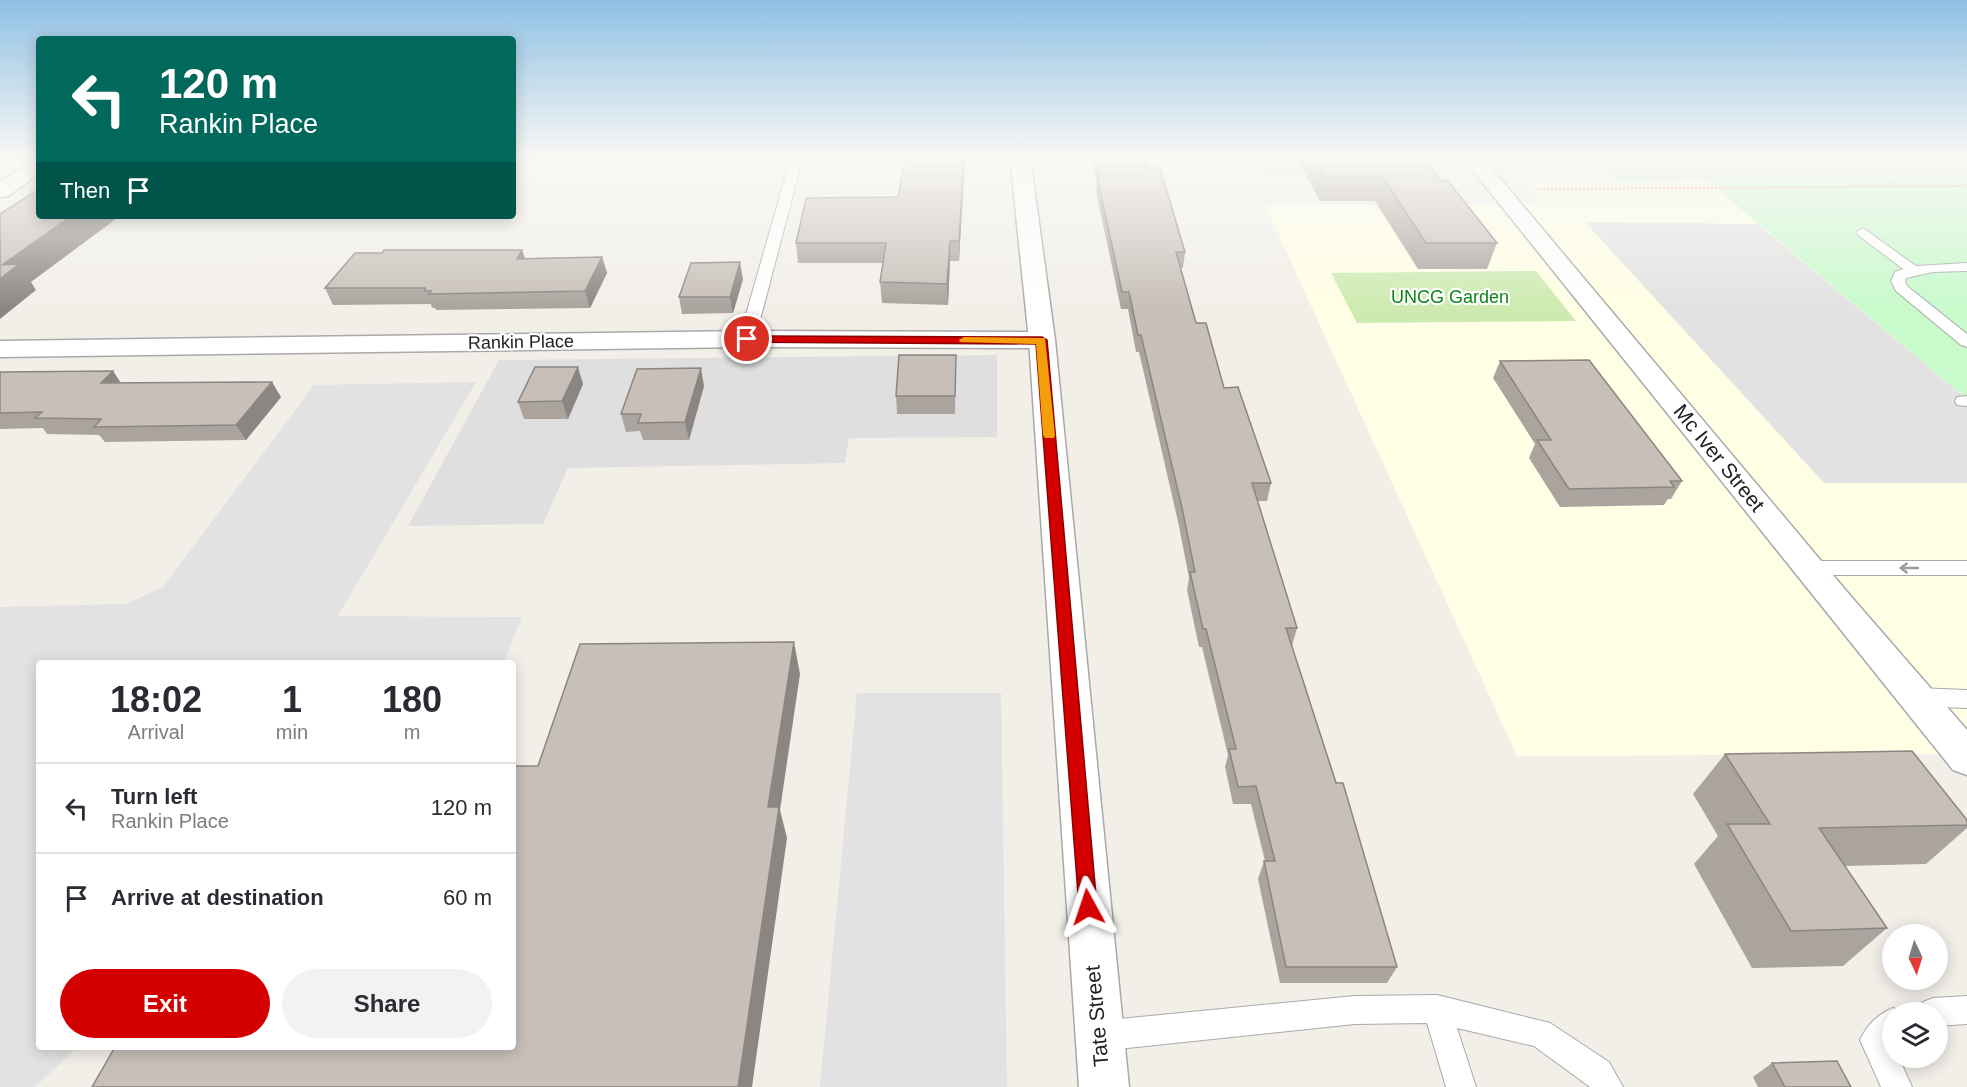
<!DOCTYPE html>
<style>
:root{--surface:#fff;--page:#f2f2f3;--text:#2b2b33;--muted:#7c7c81;--line:#e1e1e2;--accent:#d40000}
body{margin:0;font-family:Arial,sans-serif;background:var(--page);color:var(--text);height:100vh;display:flex;flex-direction:column;font-size:22px;white-space:nowrap}
*{box-sizing:border-box;margin:0}
p{font-size:20px;color:var(--muted)}
.icon{flex:none;width:33px;height:33px;fill:none;stroke:currentColor;stroke-width:2;stroke-linecap:round;stroke-linejoin:round}
.map{position:relative;flex:1;overflow:hidden}
.details{position:absolute;left:36px;top:660px;width:480px;height:390px;display:flex;flex-direction:column;background:var(--surface);border-radius:6px;box-shadow:0 3px 15px #0003}
.details>*{flex:none}
.top-card{position:absolute;left:36px;top:36px;width:480px;height:183px;border-radius:6px;box-shadow:0 3px 15px #0003;background:#00695c;color:#fff;overflow:hidden}
.needle{width:39px;rotate:176deg}
.buttons{position:absolute;left:1882px;top:924px;display:grid;gap:12px}
.buttons a{display:grid;place-items:center;width:66px;height:66px;border-radius:50%;background:var(--surface);box-shadow:0 3px 15px #0003;font-size:30px}
.pin{position:absolute;display:grid;place-items:center;width:51px;height:51px;color:#fff;margin:-26px;border:3px solid #fff;border-radius:50%;box-shadow:0 2px 6px #0007}
.me{position:absolute;width:66px;margin:-33px;rotate:355deg;stroke-linejoin:round;filter:drop-shadow(0 0 4px #0008)}
.turn{display:flex;align-items:center;gap:21px;height:126px;padding:0 24px;font-size:27px}
.turn .icon{width:78px;height:78px;stroke-width:2.5}
.turn b{display:block;font-size:42px;line-height:51px}
.then{display:flex;align-items:center;height:57px;padding:0 24px;background:#0003;gap:12px;font-size:22px}
.eta{display:flex;justify-content:space-evenly;align-items:center;height:102px;text-align:center}
.eta b{font-size:36px;font-weight:600;line-height:42px}
.primary-button{display:flex;gap:12px;margin-top:auto;padding:12px 24px}
.primary-button a{flex:1;height:69px;border-radius:36px;background:var(--accent);color:#fff;font-size:24px;font-weight:600;line-height:69px;text-align:center}
.primary-button a+a{background:var(--page);color:var(--text)}
ul{padding:0;list-style:none}
li{display:flex;align-items:center;gap:18px;height:90px;padding:0 24px;border-top:2px solid var(--line)}
li div{flex:1}
li b{display:block;font-size:22px}
li em{font-style:normal}
.map>svg:first-child{display:block}
.residential{fill:#e0dfdf}
.education{fill:#ffffe5}
.grass{fill:#cdebb0}
.park{fill:#c8facc}
.parking{fill:#e2e2e2}
.lines{fill:none;stroke-linecap:round;stroke-linejoin:round}
.service-casing{stroke:#a9a9a9;stroke-width:2}
.minor-casing{stroke:#a9a9a9;stroke-width:3}
.tertiary-casing{stroke:#a9a9a9;stroke-width:3}
.path{stroke:#fa8072;stroke-width:2;stroke-dasharray:2 2;stroke-linecap:butt}
.service{fill:#fff;fill-rule:evenodd}
.minor{fill:#fff;fill-rule:evenodd}
.tertiary{fill:#fff;fill-rule:evenodd}
.wall{fill:#aba49e}
.shaded-wall{fill:#8b8681}
.building{fill:#c7bfb8;stroke:#8b8681;stroke-width:1.5}
.oneway{stroke:#9c9c9c}
.route{fill:#d40000;stroke:#8a0000;stroke-width:1.5}
.slow{fill:#f59e0b}
.labels{text-anchor:middle;stroke-width:4.5;stroke-linejoin:round;paint-order:stroke}
.far-park-label{font-size:18px;fill:#0c8416;stroke:#fff}
.far-street-label{font-size:18px;fill:#222;stroke:#fff}
.street-label{font-size:21px;fill:#222;stroke:#fff}
</style>
<div class="map">
<svg width="1967" height="1087" viewBox="0 0 1967 1087">
<rect width="100%" height="100%" fill="#f2efe9"/>
<path class="residential" d="M997,355V437L849,438L845,463L568,468L543,524L408,526L499,360Z"/>
<path class="education" d="M1501,157H1967V754L1517,756L1265,205L1542,204Z"/>
<path class="grass" d="M1536,271L1576,321L1357,323L1331,273Z"/>
<path class="park" d="M1566,157H1967V399L1708,181L1617,182L1596,163H1572Z"/>
<g class="parking">
<path d="M1254,157H1437L1445,167L1410,161L1396,172L1261,173Z"/>
<path d="M1585,222L1758,224L1967,399V483H1824Z"/>
<path d="M476,382L338,616L522,617L503,663H39V1047H78L35,1087H0V607L126,604L163,587L314,385Z"/>
<path d="M857,693H1001L1007,1087H820Z"/>
</g>
<g class="lines">
<defs>
<g id="service">
<path d="M791,157H803L755,339L752,342H742L739,339Z"/>
<path d="M1863,228L1916,266L1967,263V271L1933,272L1906,278L1905,281L1907,286L1967,334V347L1961,345L1896,291L1891,281L1895,272L1903,269L1858,235L1856,232Z"/>
<path d="M1967,396V406L1957,405L1955,401L1957,397Z"/>
<path d="M1808,561H1967V575H1808L1801,573L1798,568L1801,563Z"/>
<path d="M1916,688L1967,690V708L1916,706L1908,703L1905,697L1908,691Z"/>
<path d="M1437,995L1550,1023L1609,1062L1623,1087H1590L1534,1046L1457,1028L1476,1087H1446L1427,1023L1355,1024L1099,1051L1089,1046L1084,1036L1089,1026L1099,1021L1355,996Z"/>
<path d="M1967,996V1024L1938,1026V1012H1919L1923,1002L1933,998Z"/>
<path d="M1893,1008L1903,1012H1893V1058H1899L1912,1087H1881L1860,1040C1867,1025 1878,1014 1893,1008Z"/>
</g>
<g id="minor">
<path d="M1462,157H1482L1848,593L1967,730V775L1953,770Z"/>
<path d="M747,331L1042,332L1051,334L1055,340L1051,346L1042,348L747,347L0,357V341Z"/>
</g>
<g id="tertiary">
<path d="M1010,157H1030L1055,340L1129,1087H1079L1029,340Z"/>
<path d="M39,159V174L8,196L0,197V182L32,161Z"/>
</g>
</defs>
<use href="#service" class="service-casing"/>
<use href="#minor" class="minor-casing"/>
<use href="#tertiary" class="tertiary-casing"/>
<g class="path">
<path d="M1854,157L1897,186"/>
<path d="M1539,189L1967,186"/>
</g>
<use href="#service" class="service"/>
<use href="#minor" class="minor"/>
<use href="#tertiary" class="tertiary"/>
</g>
<g class="wall">
<path d="M965,157L959,261H950L948,305L882,303L880,282L883,263H798L796,243L898,197Z"/>
<path d="M1092,157H1144L1147,168L1185,252L1183,268H1181L1196,323L1224,388L1271,483L1267,501H1257L1297,628L1292,646L1397,967L1387,983H1280L1258,879L1264,861H1265L1251,804H1233L1225,767L1228,755L1202,647H1199L1187,590L1189,578L1179,526L1139,352H1136L1128,309H1121L1096,191L1097,183Z"/>
<path d="M1296,157H1424L1442,181L1497,243L1487,269H1418L1375,201H1320Z"/>
<path d="M602,257L607,273L590,308L436,310L435,308H432L431,304L333,305L325,288L525,258Z"/>
<path d="M743,279L733,313L682,314L679,297Z"/>
<path d="M956,355L955,414H897L896,396Z"/>
<path d="M1500,361L1682,481L1671,499H1668L1664,505L1560,507L1529,458L1535,444L1493,378Z"/>
<path d="M113,371L121,383L281,397L246,440L105,442L99,435L47,434L43,428L0,429V372Z"/>
<path d="M583,384L568,419H524L518,402Z"/>
<path d="M704,386L689,440H643L640,431L626,432L621,414Z"/>
<path d="M1725,754L1967,820V828L1926,864L1845,866L1887,928L1843,966L1752,968L1694,864L1718,836L1693,794Z"/>
<path d="M1772,1063L1851,1087H1758L1753,1077Z"/>
</g>
<g class="shaded-wall">
<path d="M964,157H965L959,261V241Z"/>
<path d="M71,216H120L31,282L36,290L0,319V279L2,265Z"/>
<path d="M950,241V261L948,305L947,284Z"/>
<path d="M522,250L528,266L517,259Z"/>
<path d="M602,257L607,273L590,308L585,291Z"/>
<path d="M740,262L743,279L733,313L730,297Z"/>
<path d="M578,367L583,384L568,419L562,401Z"/>
<path d="M701,368L704,386L689,440L685,422Z"/>
<path d="M113,371L123,387L101,383Z"/>
<path d="M272,382L281,397L246,440L236,425Z"/>
<path d="M794,642L800,674L780,810L787,838L752,1087H738L768,807Z"/>
</g>
<g class="building">
<path d="M905,157H964L959,241H950L947,284L880,282L886,243H796L806,198L898,197Z"/>
<path d="M1096,157H1144L1147,168H1160L1185,252H1176L1196,323H1206L1224,388L1238,387L1271,483H1252L1297,628H1286L1336,783H1343L1397,967H1286L1264,861H1275L1256,786L1238,787L1229,749H1236L1206,629H1203L1190,572H1195L1182,508L1141,335H1138L1129,292H1122L1097,176H1100Z"/>
<path d="M1314,157H1424L1442,181H1448L1497,243H1426L1382,176H1325Z"/>
<path d="M39,189V216H71L2,265L19,264L0,279V214Z"/>
<path d="M384,250H522L517,259L602,257L585,291L429,294L431,291H425V288H325L355,253H382Z"/>
<path d="M740,262L730,297H679L691,263Z"/>
<path d="M899,355H956L955,396H896Z"/>
<path d="M1589,360L1682,481H1670L1674,487L1569,489L1537,440H1551L1500,361Z"/>
<path d="M535,367H578L562,401L518,402Z"/>
<path d="M701,368L685,422L638,423L641,414H621L637,369Z"/>
<path d="M113,371L101,383L272,382L236,425L94,427L101,419L35,418L42,412L0,413V372Z"/>
<path d="M794,642L768,807H779L738,1087H92L115,1047H513V766H538L580,644Z"/>
<path d="M1912,751L1967,820V825L1819,828L1887,928L1791,931L1727,824H1770L1725,754Z"/>
<path d="M1837,1061L1851,1087H1785L1772,1063Z"/>
</g>
<defs><path id="oneway-shaft" d="M-6 0H5M1.5-3L5.5 0L1.5 3" fill="none" stroke-width="1.6" stroke-linecap="round" stroke-linejoin="round" transform="scale(1.5)"/></defs>
<use class="oneway" href="#oneway-shaft" transform="translate(1909 568) rotate(180)"/>
<linearGradient id="sky" x2="0" y2="1"><stop stop-color="#8fc0e4"/><stop offset="0.51" stop-color="#f9f8f5"/><stop offset="1" stop-color="#f9f8f5" stop-opacity="0"/></linearGradient>
<rect width="1967" height="309" fill="url(#sky)"/>
<path class="route" d="M747,336L1042,337L1047,340L1097,907L1095,913L1088,916L1081,913L1079,907L1036,344L743,342L742,339Z"/>
<path class="slow" d="M964,337L1045,338L1055,435L1054,438H1045L1043,435L1036,344L960,342L959,340Z"/>
<g class="labels">
<g class="far-park-label">
<text x="1450" y="303">UNCG Garden</text>
</g>
<g class="far-street-label">
<text transform="translate(521 342) rotate(-1)" y="6">Rankin Place</text>
</g>
<g class="street-label">
<text transform="translate(1719 458) rotate(51)" y="7">Mc Iver Street</text>
<text transform="translate(1097 1016) rotate(-95)" y="7">Tate Street</text>
</g>
</g>
</svg>
<div class="buttons">
<a><svg class="needle" viewBox="-14 -14 28 28"><path d="M0-13l5 13h-10z" fill="#e53935"/><path d="M0 13l5-13h-10z" fill="#7c7c81"/></svg></a>
<a><svg class="icon" aria-label="layers" viewBox="0 0 24 24"><path d="M12 4l9 5-9 5-9-5zM3 14l9 5 9-5"/></svg></a>
</div>
<div class="pin" style="left:747px;top:339px;background:#d93025"><svg class="icon" aria-label="arrive" viewBox="0 0 24 24"><path d="M6 21V4h12l-3 4 3 4H6"/></svg></div>
<svg class="me" style="left:1088px;top:907px" viewBox="-20 -20 40 40"><path d="M0-17L14 15 0 8-14 15z" fill="#d40000" stroke="#fff" stroke-width="4"/></svg>
<div class="top-card">
<div class="turn"><svg class="icon" aria-label="left" viewBox="0 0 24 24"><path d="M17 20v-9H6M10 6l-5 5 5 5"/></svg><div><b>120 m</b>Rankin Place</div></div>
<div class="then">Then<svg class="icon" aria-label="arrive" viewBox="0 0 24 24"><path d="M6 21V4h12l-3 4 3 4H6"/></svg></div>
</div>
<section class="details">
<div class="eta">
<div><b>18:02</b><p>Arrival</p></div>
<div><b>1</b><p>min</p></div>
<div><b>180</b><p>m</p></div>
</div>
<ul>
<li><svg class="icon" aria-label="left" viewBox="0 0 24 24"><path d="M17 20v-9H6M10 6l-5 5 5 5"/></svg><div><b>Turn left</b><p>Rankin Place</p></div><em>120 m</em></li>
<li><svg class="icon" aria-label="arrive" viewBox="0 0 24 24"><path d="M6 21V4h12l-3 4 3 4H6"/></svg><div><b>Arrive at destination</b></div><em>60 m</em></li>
</ul>
<div class="primary-button"><a>Exit</a><a>Share</a></div>
</section>
</div>
